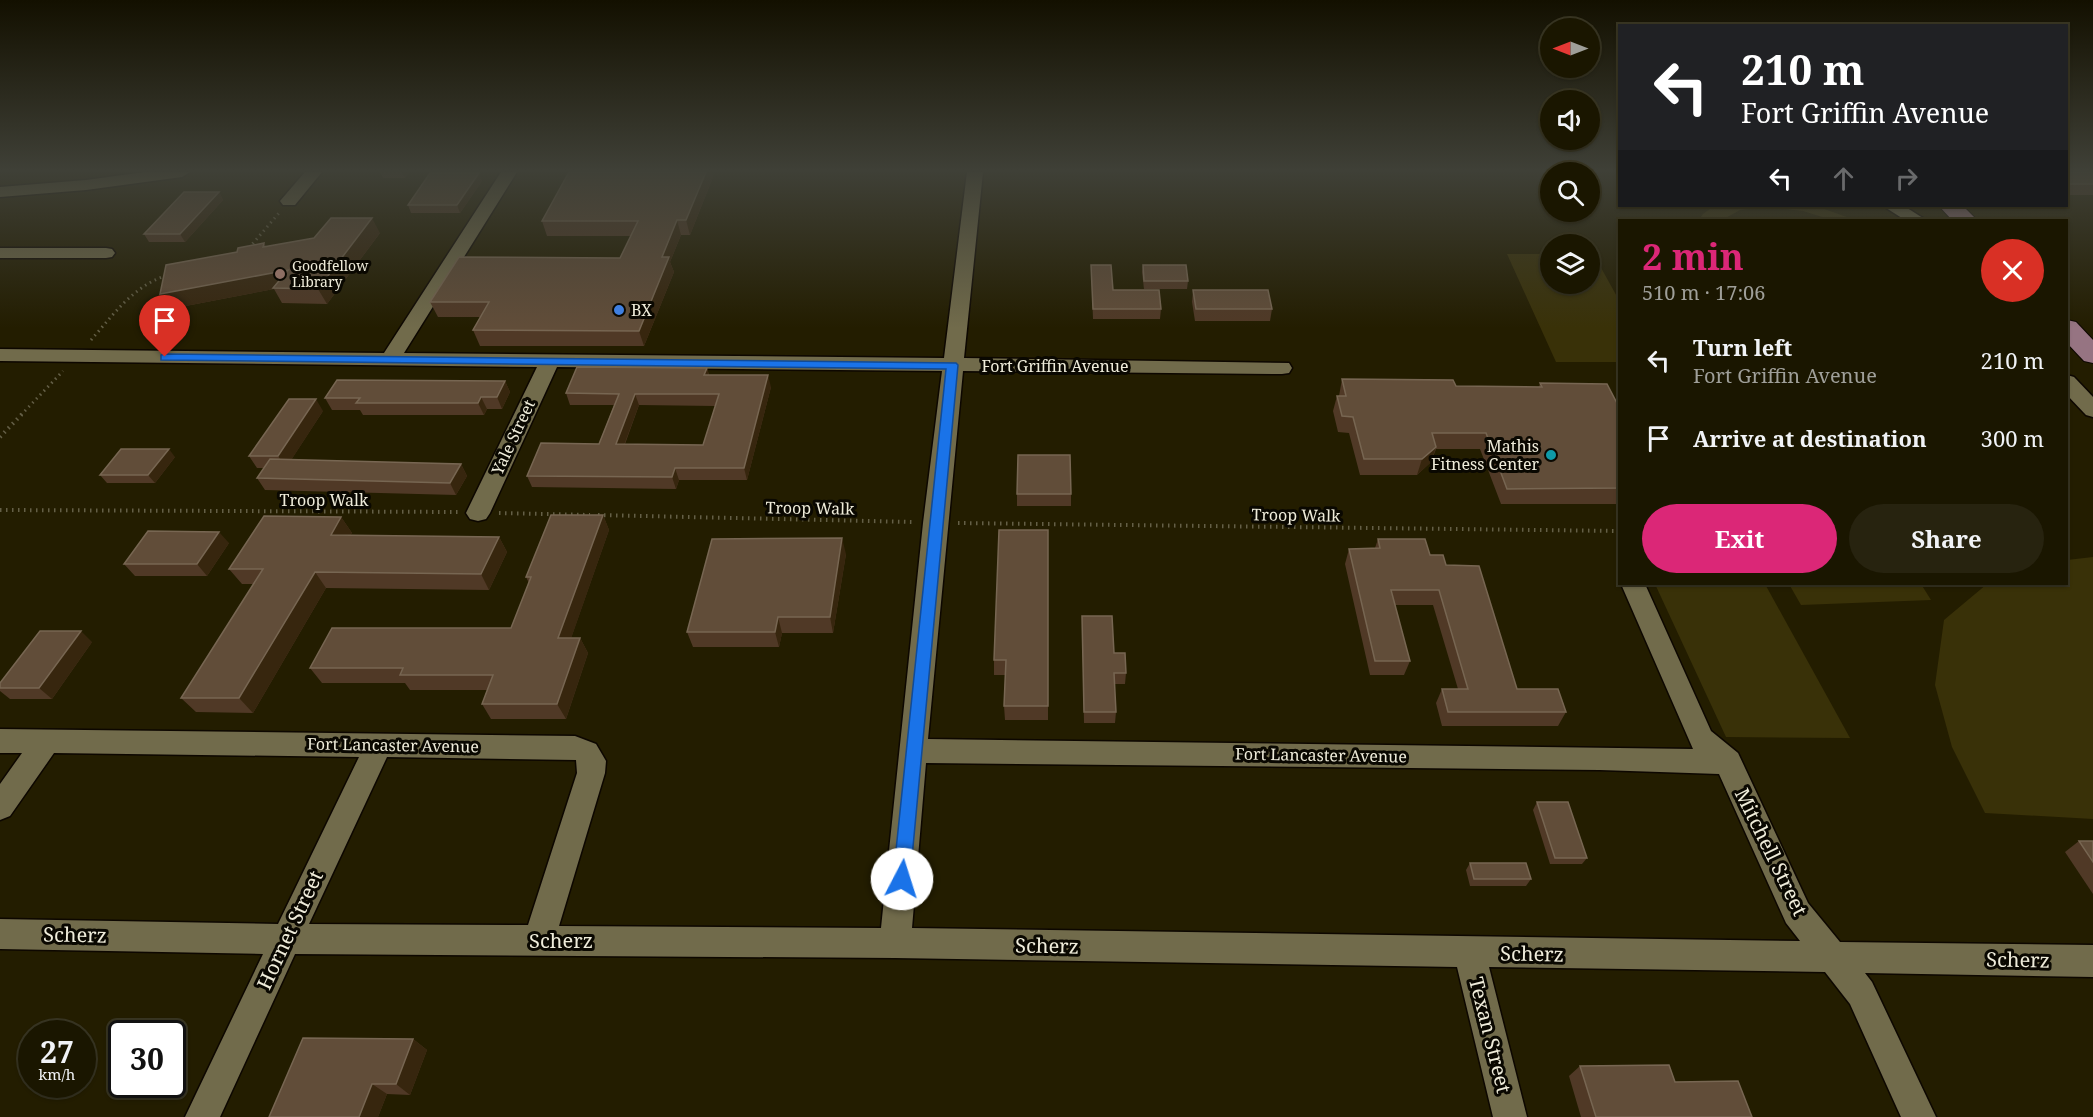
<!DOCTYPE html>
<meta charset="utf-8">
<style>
:root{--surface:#1a1600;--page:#27230f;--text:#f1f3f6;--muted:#9f9f99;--line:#383522;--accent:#db2777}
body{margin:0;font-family:"Noto Serif",serif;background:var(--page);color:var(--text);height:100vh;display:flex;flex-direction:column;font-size:22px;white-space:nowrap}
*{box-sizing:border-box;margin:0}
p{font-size:20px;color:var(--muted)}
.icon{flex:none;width:33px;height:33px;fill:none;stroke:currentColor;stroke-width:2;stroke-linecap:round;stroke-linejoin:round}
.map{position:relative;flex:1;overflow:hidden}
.details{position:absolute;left:1618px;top:219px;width:450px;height:366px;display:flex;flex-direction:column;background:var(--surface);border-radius:0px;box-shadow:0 2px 4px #0004,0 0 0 2px var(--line)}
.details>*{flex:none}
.top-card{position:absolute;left:1618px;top:24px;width:450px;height:183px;border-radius:0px;box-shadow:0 2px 4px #0004,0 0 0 2px var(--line);background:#202124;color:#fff;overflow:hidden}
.needle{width:39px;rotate:270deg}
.tools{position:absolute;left:1540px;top:18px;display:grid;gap:12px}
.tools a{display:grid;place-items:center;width:60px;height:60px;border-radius:50%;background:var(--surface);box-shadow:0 2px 4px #0004,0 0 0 2px var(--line);font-size:30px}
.speed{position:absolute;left:18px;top:1020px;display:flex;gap:12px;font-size:30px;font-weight:700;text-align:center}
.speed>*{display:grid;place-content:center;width:78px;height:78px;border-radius:50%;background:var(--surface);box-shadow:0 2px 4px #0004,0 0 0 2px var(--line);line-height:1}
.speed small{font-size:15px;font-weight:400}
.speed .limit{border:3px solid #111;border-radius:9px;background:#fff;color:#111}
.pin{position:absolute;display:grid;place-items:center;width:51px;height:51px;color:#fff;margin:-62px -26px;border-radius:50% 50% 50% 0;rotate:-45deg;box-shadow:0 0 6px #0007}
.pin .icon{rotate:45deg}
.me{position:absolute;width:66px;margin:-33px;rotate:5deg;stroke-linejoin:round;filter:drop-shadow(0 0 4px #0008)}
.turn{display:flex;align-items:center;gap:21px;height:126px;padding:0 24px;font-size:27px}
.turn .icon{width:78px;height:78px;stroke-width:2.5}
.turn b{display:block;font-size:42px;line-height:51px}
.lanes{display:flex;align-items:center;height:57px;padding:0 24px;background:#0003;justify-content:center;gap:30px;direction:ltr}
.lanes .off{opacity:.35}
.round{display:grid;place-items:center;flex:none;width:63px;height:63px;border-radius:32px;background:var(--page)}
.head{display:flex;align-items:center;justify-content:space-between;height:102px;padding:0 24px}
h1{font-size:36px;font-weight:700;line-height:45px;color:var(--accent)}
.cta{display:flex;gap:12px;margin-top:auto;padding:12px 24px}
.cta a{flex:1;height:69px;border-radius:36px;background:var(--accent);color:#fff;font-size:24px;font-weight:700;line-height:69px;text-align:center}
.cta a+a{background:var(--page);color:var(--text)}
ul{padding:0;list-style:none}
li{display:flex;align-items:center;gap:18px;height:78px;padding:0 24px}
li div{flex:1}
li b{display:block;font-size:22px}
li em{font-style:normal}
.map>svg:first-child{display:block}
.green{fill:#393108}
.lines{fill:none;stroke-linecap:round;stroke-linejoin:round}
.minor-casing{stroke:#0d0700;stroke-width:3}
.major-casing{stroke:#0d0700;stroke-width:2}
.path-far1{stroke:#645f46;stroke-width:3;stroke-dasharray:1.5 4;stroke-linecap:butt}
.path{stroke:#645f46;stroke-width:4;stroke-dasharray:1.5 4.5;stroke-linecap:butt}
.minor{fill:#716b4b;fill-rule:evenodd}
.major{fill:#967482;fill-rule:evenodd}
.wall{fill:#503926;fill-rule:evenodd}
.shaded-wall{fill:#37260e}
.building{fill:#614d39;stroke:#776652;stroke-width:1.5;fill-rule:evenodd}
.route{fill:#1a73e8;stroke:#114b97;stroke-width:1.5}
.education-dot{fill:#8d6e63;stroke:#0a0801;stroke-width:2}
.shop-dot{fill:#3f7fe0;stroke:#0a0801;stroke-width:2}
.culture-dot{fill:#0f9aa8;stroke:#0a0801;stroke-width:2}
.labels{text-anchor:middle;stroke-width:6;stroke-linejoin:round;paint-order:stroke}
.far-poi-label{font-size:14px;fill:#efecda;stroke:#0a0801;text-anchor:start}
.poi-label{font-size:16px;fill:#efecda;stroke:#0a0801;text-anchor:start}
.street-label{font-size:16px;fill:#efecda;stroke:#0a0801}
.near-street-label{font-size:20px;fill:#efecda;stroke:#0a0801}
</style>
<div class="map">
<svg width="2093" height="1117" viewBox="0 0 2093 1117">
<rect width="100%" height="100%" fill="#231d00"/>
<g class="green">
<path d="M1714,206H1816L1855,220H1832L1803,211L1768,207L1740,210L1722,220H1699L1703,214Z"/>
<path d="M1507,254H1551V284H1590V255H1594L1620,302V362H1556Z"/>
<path d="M2093,557V819L1985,813L1952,747L1935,685L1944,620L1987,584H2067V560Z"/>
<path d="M1655,584H1765L1850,738L1726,737Z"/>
<path d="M1789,584H1921L1931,600L1801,605Z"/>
</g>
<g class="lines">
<defs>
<g id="minor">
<path d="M145,172H190L182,177L86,190L0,197V187L86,180Z"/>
<path d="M305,172H322L295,205H283L280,201Z"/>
<path d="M501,172H517L404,353L944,358L967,172H983L964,358L1289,363L1292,368L1289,373L1282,374L963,371L928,739L1693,749L1621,584H1645L1711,731L1738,753L1808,903L1840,942L2093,945V977L1865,973L1872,982L1936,1117H1901L1850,1004L1825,972L1489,967L1527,1117H1493L1457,967L895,958L295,954L220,1117H185L263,954L0,949V919L278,924L359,757L54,753L10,816L0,820V784L22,753H0V729L575,736L596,744L606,761L605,773L559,926L881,928L923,523L942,371L557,367L490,513L486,519L478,521L470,519L466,513L537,367L0,361V349L384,353ZM387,757L576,760L577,773L528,925L309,924ZM926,763L1600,770L1719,774L1786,923L1800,941L912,928Z"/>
<path d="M1883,206H1904L1926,220H1905Z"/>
<path d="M0,248H106L112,249L115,253L112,257L106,258H0Z"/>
<path d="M2067,375L2074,377L2093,397V417L2086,415L2067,395Z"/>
</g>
<g id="major">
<path d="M1939,206H1963L1977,220H1952Z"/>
<path d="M2067,320L2076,322L2093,340V363L2084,361L2067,343Z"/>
</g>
</defs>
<use href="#minor" class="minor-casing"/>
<use href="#major" class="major-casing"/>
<g class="path-far1">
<path d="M249,248L279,213"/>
<path d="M91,340C114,314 134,285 168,275"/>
<path d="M21,415L63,371"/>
</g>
<g class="path">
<path d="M0,437L23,413"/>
<path d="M0,510L458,512"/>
<path d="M499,513L590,515"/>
<path d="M598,515L914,522"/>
<path d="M958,523L1620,531"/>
</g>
<use href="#minor" class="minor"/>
<use href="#major" class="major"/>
</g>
<g class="wall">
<path d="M380,172H409L405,178H383Z"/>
<path d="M569,172H712L713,177L690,235H681L670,262L674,272L644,346H480L473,330L480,317H438L430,302L620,258L631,236H547L542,221Z"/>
<rect x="2067" y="172" width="26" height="23"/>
<path d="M482,181L460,213H411L408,205Z"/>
<path d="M219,192L223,200L185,242H149L144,234Z"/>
<path d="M380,233L327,304L282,303L274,289L170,309L160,294L237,252L264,243L266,247Z"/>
<path d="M1091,265L1113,290L1161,309L1160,319H1093Z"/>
<path d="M1143,265L1188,281L1187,289H1144L1142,272Z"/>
<path d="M1193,290L1272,309L1270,321H1195L1192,302Z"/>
<path d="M707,368L709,375L771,387L747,480H679L676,489L532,487L527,476L599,444L614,405H570L566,393ZM639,405L715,406L703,445L625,444Z"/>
<path d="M1342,379L1456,386L1539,387L1540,383L1620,409V504H1501L1480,449H1436L1431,462L1417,475H1360L1349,433L1338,432L1333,411L1337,396H1339Z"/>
<path d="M505,381L510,392L502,409H487L484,415H363L360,410H332L325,398Z"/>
<path d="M323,411L291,460L461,464L467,476L456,495L265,490L257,478L264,468H257L249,456Z"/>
<path d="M175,457L155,483H107L100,475Z"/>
<rect x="1017" y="494" width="54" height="12"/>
<path d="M603,515L609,530L571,638H580L588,653L566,719H491L482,704L487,690H410L405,683H322L310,668L511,628L529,583L526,577Z"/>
<path d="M341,517L352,533L350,535L499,537L507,552L489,590L326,588L253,713L196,712L181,698L254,584H242L229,569Z"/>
<path d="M1048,530V720H1005L1004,706L1005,675H994V660Z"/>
<path d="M1378,539L1430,555L1446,565L1517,689L1566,712L1558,726H1442L1436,703L1442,689H1458L1433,605H1395L1410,661L1404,675H1370L1345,564L1349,549L1375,548Z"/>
<path d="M229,543L207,576H135L124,564Z"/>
<path d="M846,554L833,633H782L779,647H693L687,632Z"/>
<path d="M1082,616L1114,653L1126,673L1125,684H1114L1116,712L1115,723H1084Z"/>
<path d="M92,642L52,699H10L0,691V683Z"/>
<path d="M1537,802L1587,858L1582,864H1550L1533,810Z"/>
<path d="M2079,841H2093V894L2065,852Z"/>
<path d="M1470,863L1531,879L1526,886H1470L1466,870Z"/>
<path d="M413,1039L427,1050L410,1095L387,1094L378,1117H269Z"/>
<path d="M1580,1066L1752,1117H1581L1569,1076Z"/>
</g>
<g class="shaded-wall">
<path d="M402,172H409L405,178Z"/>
<path d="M706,172H712L713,177L690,235L686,220Z"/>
<path d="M479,173L482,181L460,213L457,205Z"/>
<path d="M219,192L223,200L185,242L180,234Z"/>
<path d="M372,218L380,233L327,304L318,289Z"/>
<path d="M677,220L681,235L670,262L674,272L644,346L639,331L662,257Z"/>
<path d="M288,270L273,288L274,289L170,309L160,294Z"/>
<path d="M707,368L710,380L704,375Z"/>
<path d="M768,375L771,387L747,480L744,468Z"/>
<path d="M505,381L510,392L502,409L497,397Z"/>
<path d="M635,394L639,405L620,456L616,444Z"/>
<path d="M481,397L487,409L484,415L478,403Z"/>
<path d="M316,399L323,411L286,468L278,456Z"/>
<path d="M1436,447L1431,462L1417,475L1422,459Z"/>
<path d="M169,449L175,457L155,483L148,475Z"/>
<path d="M461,464L467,476L456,495L450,483Z"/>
<path d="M675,468L679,480L676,489L672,477Z"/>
<path d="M603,515L609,530L566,653L558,638Z"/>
<path d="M341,517L352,533L341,550L331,535Z"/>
<path d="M219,532L229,543L207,576L197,564Z"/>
<path d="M499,537L507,552L489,590L481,574Z"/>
<path d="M842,538L846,554L833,633L830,617Z"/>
<path d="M315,572L326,588L253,713L239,698Z"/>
<path d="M778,617L782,633L779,647L775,632Z"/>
<path d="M81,631L92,642L52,699L39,688Z"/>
<path d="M580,638L588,653L566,719L557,704Z"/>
<path d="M413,1039L427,1050L410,1095L396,1084Z"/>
<path d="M372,1084L387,1094L378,1117H359Z"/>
</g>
<g class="building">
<path d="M569,172H706L686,220H677L662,257H669L639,331L473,330L489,302H430L459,257L620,258L638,221H542Z"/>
<rect x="2067" y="172" width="26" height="12"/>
<path d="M430,173H479L457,205H408Z"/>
<path d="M184,192H219L180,234H144Z"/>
<path d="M331,218H372L318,289L273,288L288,270L160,294L166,265L237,252L238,248L264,243L263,247L314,238Z"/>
<path d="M1091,265H1111L1113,290H1159L1161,309H1093Z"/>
<path d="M1143,265H1186L1188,281H1144Z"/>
<path d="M1193,290H1268L1272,309H1196Z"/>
<path d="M577,367L707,368L704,375H768L744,468H675L672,477L527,476L541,443L599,444L619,394L566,393ZM635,394H719L703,445L616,444Z"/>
<path d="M1342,379L1453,380L1456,386L1542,387L1540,383L1607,384L1620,409V488L1507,489L1486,433H1432L1436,447L1422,459H1364L1353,417L1342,416L1337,396H1346Z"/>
<path d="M337,380L505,381L497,397H481L478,403H356L360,398H325Z"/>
<path d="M289,399H316L278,456H249Z"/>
<path d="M121,449H169L148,475H100Z"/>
<path d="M1018,455H1070L1071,494H1017Z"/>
<path d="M270,459L461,464L450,483L257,478Z"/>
<path d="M551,515H603L558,638H580L557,704H482L493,675H400L403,668H310L332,628H511L531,577H526Z"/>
<path d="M264,516L341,517L331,535L499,537L481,574L315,572L239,698H181L263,569H229Z"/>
<path d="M999,530H1048V706H1004L1006,660H994Z"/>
<path d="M148,531L219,532L197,564H124Z"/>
<path d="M842,538L830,617H778L775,632H687L712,539Z"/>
<path d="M1378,539H1425L1430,555H1443L1446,565L1479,566L1517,689H1558L1566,712H1448L1442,689H1468L1439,590H1391L1410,661H1375L1349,549L1380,548Z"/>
<path d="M1082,616H1112L1114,653H1125L1126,673H1114L1116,712H1084Z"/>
<path d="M40,631H81L39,688H0V683Z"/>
<path d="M1537,802H1568L1587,858H1555Z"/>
<path d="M2079,841H2093V862Z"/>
<path d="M1470,863H1526L1531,879H1474Z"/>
<path d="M303,1038L413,1039L396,1084H372L359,1117H269Z"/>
<path d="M1669,1065L1675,1082L1738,1081L1752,1117H1596L1580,1066Z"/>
</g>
<linearGradient id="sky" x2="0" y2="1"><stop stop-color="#131000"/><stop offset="0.52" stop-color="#3f4037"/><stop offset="1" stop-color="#3f4037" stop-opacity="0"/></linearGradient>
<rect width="2093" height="328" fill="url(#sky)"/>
<path class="route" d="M165,354L956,363L958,365L910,879L908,885L902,887L895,885L893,879L946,369L161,360V355Z"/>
<circle class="education-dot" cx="280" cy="274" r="6"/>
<circle class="shop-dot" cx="619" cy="310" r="6"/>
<circle class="culture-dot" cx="1551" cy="455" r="6"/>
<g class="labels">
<g class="far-poi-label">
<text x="292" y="271">Goodfellow<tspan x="292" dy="16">Library</tspan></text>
</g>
<g class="poi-label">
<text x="631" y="316">BX</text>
<text x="1539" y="452" text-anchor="end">Mathis<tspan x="1539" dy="18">Fitness Center</tspan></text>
</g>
<g class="street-label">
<text x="1055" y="372">Fort Griffin Avenue</text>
<text transform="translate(513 437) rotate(-65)" y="6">Yale Street</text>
<text x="324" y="506">Troop Walk</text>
<text transform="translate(810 508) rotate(1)" y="6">Troop Walk</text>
<text transform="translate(1296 515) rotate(1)" y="6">Troop Walk</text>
<text transform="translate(393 745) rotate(1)" y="6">Fort Lancaster Avenue</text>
<text transform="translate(1321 755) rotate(1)" y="6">Fort Lancaster Avenue</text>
</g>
<g class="near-street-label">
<text transform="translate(1771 852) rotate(64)" y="7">Mitchell Street</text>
<text transform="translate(290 930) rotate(-65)" y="7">Hornet Street</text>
<text transform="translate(75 935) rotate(1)" y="7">Scherz</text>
<text x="561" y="948">Scherz</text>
<text transform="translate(1047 946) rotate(1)" y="7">Scherz</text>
<text transform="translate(1532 954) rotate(1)" y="7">Scherz</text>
<text transform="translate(2018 960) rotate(1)" y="7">Scherz</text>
<text transform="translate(1490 1035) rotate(76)" y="7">Texan Street</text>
</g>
</g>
</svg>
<div class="tools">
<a><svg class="needle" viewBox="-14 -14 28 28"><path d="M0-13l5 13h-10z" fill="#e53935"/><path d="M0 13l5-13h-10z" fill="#9f9f99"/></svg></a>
<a><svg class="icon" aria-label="sound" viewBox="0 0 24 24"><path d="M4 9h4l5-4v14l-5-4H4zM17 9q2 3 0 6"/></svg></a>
<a><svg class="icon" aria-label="search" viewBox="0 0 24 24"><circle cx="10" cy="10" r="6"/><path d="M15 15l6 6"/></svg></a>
<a><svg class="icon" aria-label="layers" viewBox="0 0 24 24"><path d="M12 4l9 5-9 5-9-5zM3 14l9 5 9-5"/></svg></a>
</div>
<div class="speed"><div>27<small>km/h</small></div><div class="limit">30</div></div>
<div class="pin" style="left:165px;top:357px;background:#d93025"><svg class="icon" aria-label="arrive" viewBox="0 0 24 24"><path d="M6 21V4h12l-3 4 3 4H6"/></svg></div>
<svg class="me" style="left:902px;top:879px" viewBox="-20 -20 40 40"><circle r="19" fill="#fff"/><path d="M0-13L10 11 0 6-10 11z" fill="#1a73e8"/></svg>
<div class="top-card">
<div class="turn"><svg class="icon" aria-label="left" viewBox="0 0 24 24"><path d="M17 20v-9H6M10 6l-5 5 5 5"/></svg><div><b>210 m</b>Fort Griffin Avenue</div></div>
<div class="lanes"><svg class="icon" aria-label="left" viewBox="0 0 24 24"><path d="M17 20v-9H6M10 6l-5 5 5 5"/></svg><svg class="icon off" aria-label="ahead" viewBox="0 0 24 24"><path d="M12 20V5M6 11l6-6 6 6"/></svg><svg class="icon off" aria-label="right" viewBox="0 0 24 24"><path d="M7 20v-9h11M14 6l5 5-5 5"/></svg></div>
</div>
<section class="details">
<div class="head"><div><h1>2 min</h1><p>510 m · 17:06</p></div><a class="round" style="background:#d93025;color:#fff"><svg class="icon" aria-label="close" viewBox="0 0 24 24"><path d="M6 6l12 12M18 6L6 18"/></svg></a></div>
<ul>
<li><svg class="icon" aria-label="left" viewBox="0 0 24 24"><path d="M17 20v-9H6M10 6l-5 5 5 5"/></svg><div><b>Turn left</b><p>Fort Griffin Avenue</p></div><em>210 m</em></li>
<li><svg class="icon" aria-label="arrive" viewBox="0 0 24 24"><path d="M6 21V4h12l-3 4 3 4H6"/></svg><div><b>Arrive at destination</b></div><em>300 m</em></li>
</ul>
<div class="cta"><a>Exit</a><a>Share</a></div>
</section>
</div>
